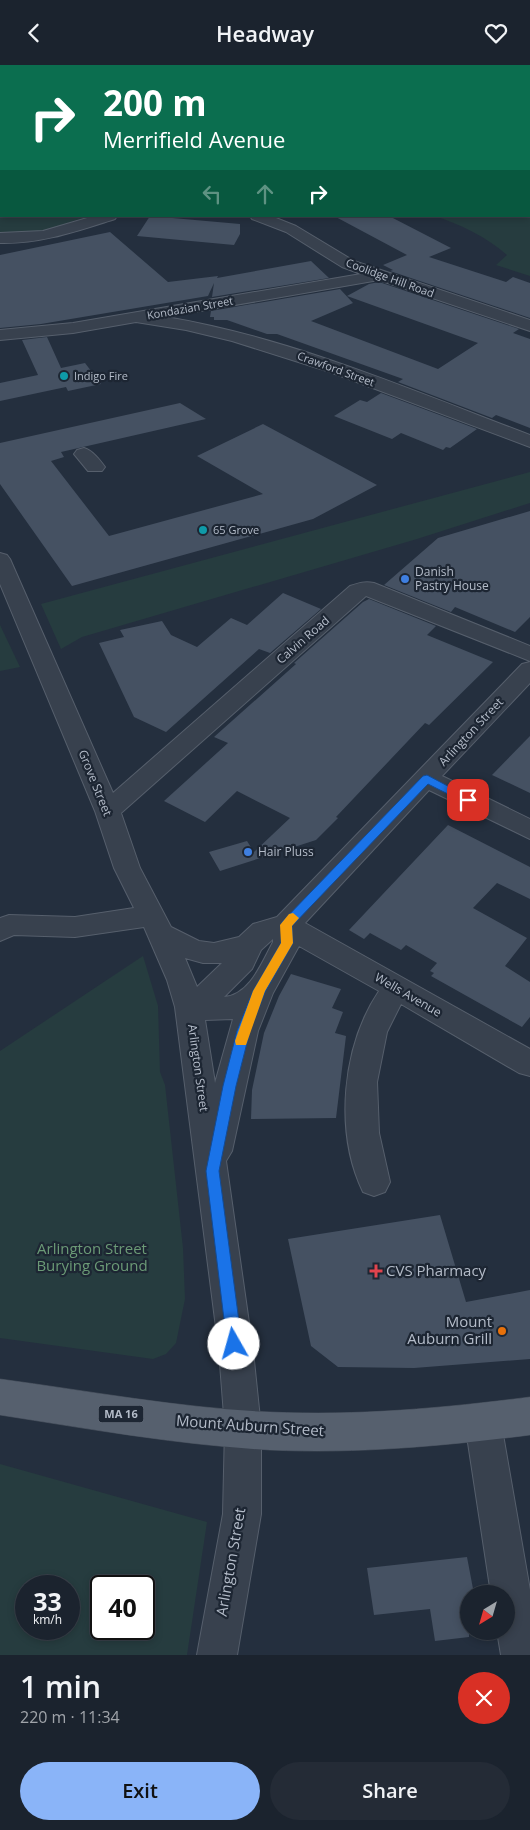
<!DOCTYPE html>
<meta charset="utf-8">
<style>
:root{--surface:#1b232e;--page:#242b36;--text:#f1f3f6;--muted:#a0a4aa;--line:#39404a;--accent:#8ab4f8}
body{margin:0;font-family:"Open Sans",sans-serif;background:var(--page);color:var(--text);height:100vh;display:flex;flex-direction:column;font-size:19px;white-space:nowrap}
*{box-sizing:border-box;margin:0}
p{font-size:16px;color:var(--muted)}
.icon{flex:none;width:28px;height:28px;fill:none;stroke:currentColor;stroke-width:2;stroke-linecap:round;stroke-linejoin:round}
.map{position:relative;height:1590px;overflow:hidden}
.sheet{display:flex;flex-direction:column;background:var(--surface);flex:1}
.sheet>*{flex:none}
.hud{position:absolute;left:0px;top:0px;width:530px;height:152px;box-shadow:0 2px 8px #0003,0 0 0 1px var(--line);background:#0b6e4f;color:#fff;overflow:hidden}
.needle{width:32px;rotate:217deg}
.controls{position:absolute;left:460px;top:1520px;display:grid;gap:10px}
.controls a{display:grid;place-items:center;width:55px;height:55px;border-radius:50%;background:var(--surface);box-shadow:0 2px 8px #0003,0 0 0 1px var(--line);font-size:25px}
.speed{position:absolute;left:15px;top:1510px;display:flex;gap:10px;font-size:25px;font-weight:700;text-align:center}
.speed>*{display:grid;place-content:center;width:65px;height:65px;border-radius:50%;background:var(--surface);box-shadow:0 2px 8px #0003,0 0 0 1px var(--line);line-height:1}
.speed small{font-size:12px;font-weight:400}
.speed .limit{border:2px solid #111;border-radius:8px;background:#fff;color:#111}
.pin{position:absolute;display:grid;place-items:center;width:42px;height:42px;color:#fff;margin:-21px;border-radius:10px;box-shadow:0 2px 8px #0006}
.me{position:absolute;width:55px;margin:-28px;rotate:353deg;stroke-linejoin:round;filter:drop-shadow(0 0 4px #0008)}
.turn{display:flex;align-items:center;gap:18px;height:105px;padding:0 20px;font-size:22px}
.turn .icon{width:65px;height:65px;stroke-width:2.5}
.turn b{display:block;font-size:35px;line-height:42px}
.lanes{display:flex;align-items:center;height:48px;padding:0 20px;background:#0003;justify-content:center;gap:25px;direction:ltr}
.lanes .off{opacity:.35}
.round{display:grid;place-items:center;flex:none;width:52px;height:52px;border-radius:26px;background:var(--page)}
.head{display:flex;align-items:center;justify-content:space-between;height:85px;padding:0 20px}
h1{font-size:30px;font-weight:600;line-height:38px}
.button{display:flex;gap:10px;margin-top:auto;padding:10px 20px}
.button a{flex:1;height:58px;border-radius:30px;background:var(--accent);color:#111;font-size:20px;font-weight:600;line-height:58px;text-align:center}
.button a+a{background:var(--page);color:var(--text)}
header{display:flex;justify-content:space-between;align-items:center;height:65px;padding:0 20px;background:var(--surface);font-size:22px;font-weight:600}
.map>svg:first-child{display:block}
.green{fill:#263c3f;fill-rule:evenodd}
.building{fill:#455162}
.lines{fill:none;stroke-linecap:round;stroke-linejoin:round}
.minor-casing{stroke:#565f6c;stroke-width:2}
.major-casing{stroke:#414a57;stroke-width:1}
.minor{fill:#38414e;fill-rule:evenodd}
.major{fill:#56606e;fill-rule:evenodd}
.route{fill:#1a73e8;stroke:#114b97}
.slow{fill:#f59e0b}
.culture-dot{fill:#0f9aa8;stroke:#1d2633;stroke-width:2}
.shop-dot{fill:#3f7fe0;stroke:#1d2633;stroke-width:2}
.health-dot{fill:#e0444e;stroke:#1d2633;stroke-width:2}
.food-dot{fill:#e8710a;stroke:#1d2633;stroke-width:2}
.labels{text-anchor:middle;stroke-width:4.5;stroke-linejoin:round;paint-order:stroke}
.far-street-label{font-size:11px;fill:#b4bcc9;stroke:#1d2633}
.far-poi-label{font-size:11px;fill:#b4bcc9;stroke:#1d2633;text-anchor:start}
.shield{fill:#1d2633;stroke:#878f9c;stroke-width:1}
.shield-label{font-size:11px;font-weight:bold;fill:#b4bcc9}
.poi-label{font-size:12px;fill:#b4bcc9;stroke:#1d2633;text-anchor:start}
.street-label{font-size:12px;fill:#b4bcc9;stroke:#1d2633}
.near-park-label{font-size:15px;fill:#6b9a76;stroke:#1d2633}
.near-poi-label{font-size:15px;fill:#b4bcc9;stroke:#1d2633;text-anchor:start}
.near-street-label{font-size:15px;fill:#b4bcc9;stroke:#1d2633}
</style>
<header><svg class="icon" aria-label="back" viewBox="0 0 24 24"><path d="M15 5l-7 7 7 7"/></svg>Headway<svg class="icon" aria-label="heart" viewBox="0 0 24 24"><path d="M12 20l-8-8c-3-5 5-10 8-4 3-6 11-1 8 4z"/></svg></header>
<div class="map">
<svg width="530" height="1590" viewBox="0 0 530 1590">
<rect width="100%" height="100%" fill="#242f3e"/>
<g class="green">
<path d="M0,0L41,1H1V151H89L37,168L0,169Z"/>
<path d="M529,52H530V211L496,200L507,190C487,172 459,159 435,151H529Z"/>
<path d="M530,407V438L417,474L82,572L61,584L41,539Z"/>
<path d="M0,560L20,602L0,606Z"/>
<path d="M143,891L158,941L160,1007L165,1020L183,1183L185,1234L176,1278L166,1289L153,1294L0,1273V986Z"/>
<path d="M0,1399L207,1457L187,1590H0ZM26,1521H69V1564H26ZM101,1521H144V1564H101Z"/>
</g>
<g class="building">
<path d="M150,151L240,159V169L234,180L137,171Z"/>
<path d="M334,151H389L451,183L429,192L506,217L513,212L530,218V253L390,206L393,205L383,200L407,190Z"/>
<path d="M110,167L168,217L218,211L217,213L311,196L329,213L212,232L214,218L208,231L41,259L0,263V190Z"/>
<path d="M379,217L519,264L513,268L530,274V363L496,350L492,353L398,317L403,314L277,269H267L227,255H214V252H210L211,246L340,224L353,238L311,256L438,304L478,278L347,231L369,219Z"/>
<path d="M47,272L61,303L85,298L101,319L68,326L66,322L0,336V318L38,310L22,275Z"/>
<path d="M381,328L477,364L450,383L446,382L443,385L401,368L392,374L334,351L360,335L367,337Z"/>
<path d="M180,338L206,354L61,387L64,392L51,396L109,471L263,429L197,391L263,359L377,420L313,454L72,521L0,419V378Z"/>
<path d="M530,446V552L515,567L455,542L451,547L384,520L438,473Z"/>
<path d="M283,528L321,544L270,588L259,584L166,667L134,652L99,578L124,572L120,565L162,556L171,570L197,582L231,553L247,560Z"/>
<path d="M369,534L436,561L427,570L493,597L429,660L425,658L336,752L338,753L316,775L220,806L209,787L247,776L254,787L290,753L237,726L205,757L164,736L228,678L214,672L296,599L294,598L363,537Z"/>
<path d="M530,671V728L492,710Z"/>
<path d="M448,760L530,802V834L497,818L473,843L527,873L505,901L530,917V952L522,962L431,911L434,908L430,906L437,898L406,880L401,885L370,868L364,874L349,865Z"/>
<path d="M291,909L341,924L332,943L343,947L335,968L346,971L336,1053L251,1054L252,1025L264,968L279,931Z"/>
<path d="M440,1150L466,1237L530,1225V1294L414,1303L338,1302L311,1281L288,1174Z"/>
<path d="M467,1492L474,1529H469V1572L435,1576L430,1544L374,1550L367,1503Z"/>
</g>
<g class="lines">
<defs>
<g id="minor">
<path d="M94,151H117L115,154C77,166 41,179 0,178V168L43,166Z"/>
<path d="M250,151H271L296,161L354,196L530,255V266L379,215L166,252C292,273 411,325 530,370V382L330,307L232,276L186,265L136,257L73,268L0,275V265L73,258L361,209L342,202L286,167L252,154Z"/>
<path d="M84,383C93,386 99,394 105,402L102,406H88L74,389L77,385Z"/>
<path d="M0,488L7,490L10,494L113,728L350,521C359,518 365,516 374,518L530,581V596L366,531L121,748L140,803L171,862L199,876L214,878L239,872L253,859L277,852L522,599L530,597V618L442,711L530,754V774L429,725L305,858L530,984V1011L519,1008L401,939L387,967L377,1017L379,1068L390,1117L385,1127L374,1131L363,1127C334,1067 342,981 379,926L299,881L273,928L258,966L232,1086L226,1096L253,1286L261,1363V1449L237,1590H197L223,1449L225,1363L219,1286L175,942L167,915L144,862L75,872L14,870L0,876V853L9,850L75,852L134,843L114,803L95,746L0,519ZM273,874V877C262,897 250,930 224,932L252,904L261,885ZM185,893L203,898H222L197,922ZM233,954L215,1018L205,955Z"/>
<path d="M483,1340L496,1345L501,1358L530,1525V1590H501L497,1566H506V1529H491L465,1358L470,1345Z"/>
</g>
<path id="major" d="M0,1314C90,1326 179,1343 270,1347C357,1351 444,1343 530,1332V1370C444,1381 357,1389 270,1385C179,1380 90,1364 0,1350Z"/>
</defs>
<use href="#minor" class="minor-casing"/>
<use href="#major" class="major-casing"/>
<use href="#minor" class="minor"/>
<use href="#major" class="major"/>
</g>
<path class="route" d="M427,710L474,735L468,738L464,737L428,719L292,861L293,878L265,927L250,966L236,1021L219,1106L242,1279L240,1284L234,1286L229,1284L227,1279L206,1106L223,1021L237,966L253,926L281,878L282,857L423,711Z"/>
<path class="slow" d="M293,848L299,853L292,861L293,878L265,926L246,980H236L235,976L253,926L281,878L280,860L289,849Z"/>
<g class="culture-dot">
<circle cx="64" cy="311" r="5"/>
<circle cx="203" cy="465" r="5"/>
</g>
<g class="shop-dot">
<circle cx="405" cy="514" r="5"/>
<circle cx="248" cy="787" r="5"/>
</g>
<path class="health-dot" d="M373.5 1198.5h5v5h5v5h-5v5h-5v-5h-5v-5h5z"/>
<circle class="food-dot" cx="502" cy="1266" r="5"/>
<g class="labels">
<g class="far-street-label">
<text transform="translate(390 213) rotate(20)" y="4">Coolidge Hill Road</text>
<text transform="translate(190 243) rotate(-10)" y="4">Kondazian Street</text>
<text transform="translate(336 304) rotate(20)" y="4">Crawford Street</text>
</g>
<g class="far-poi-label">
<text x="74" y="315">Indigo Fire</text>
<text x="213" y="469">65 Grove</text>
</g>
<rect class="shield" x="98.5" y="1340.5" width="45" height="17" rx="4"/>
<g class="shield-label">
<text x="121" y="1353">MA 16</text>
</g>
<g class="poi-label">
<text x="415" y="511">Danish<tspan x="415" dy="14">Pastry House</tspan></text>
<text x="258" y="791">Hair Pluss</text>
</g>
<g class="street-label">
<text transform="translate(303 575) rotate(-41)" y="4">Calvin Road</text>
<text transform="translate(471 667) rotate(-47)" y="4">Arlington Street</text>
<text transform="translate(95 718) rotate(68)" y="4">Grove Street</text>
<text transform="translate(408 930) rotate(30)" y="4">Wells Avenue</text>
<text transform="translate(198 1003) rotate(82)" y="4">Arlington Street</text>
</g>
<g class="near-park-label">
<text x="92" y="1189">Arlington Street<tspan x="92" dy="17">Burying Ground</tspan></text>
</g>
<g class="near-poi-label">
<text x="386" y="1211">CVS Pharmacy</text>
<text x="492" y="1262" text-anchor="end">Mount<tspan x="492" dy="17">Auburn Grill</tspan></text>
</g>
<g class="near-street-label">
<text transform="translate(250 1361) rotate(4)" y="5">Mount Auburn Street</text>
<text transform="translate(231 1497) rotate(-80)" y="5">Arlington Street</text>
</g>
</g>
</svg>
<div class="controls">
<a><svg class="needle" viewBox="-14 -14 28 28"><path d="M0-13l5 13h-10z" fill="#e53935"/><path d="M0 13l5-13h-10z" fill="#a0a4aa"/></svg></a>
</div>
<div class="speed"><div>33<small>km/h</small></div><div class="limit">40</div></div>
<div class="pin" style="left:468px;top:735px;background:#d93025"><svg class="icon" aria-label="arrive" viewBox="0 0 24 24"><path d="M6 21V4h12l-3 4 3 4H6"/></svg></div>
<svg class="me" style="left:234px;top:1279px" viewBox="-20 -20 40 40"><circle r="19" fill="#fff"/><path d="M0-13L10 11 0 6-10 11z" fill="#1a73e8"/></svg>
<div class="hud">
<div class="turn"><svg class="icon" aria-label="right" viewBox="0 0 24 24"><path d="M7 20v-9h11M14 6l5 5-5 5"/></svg><div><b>200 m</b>Merrifield Avenue</div></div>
<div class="lanes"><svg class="icon off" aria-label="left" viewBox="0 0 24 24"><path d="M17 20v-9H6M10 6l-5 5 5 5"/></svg><svg class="icon off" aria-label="ahead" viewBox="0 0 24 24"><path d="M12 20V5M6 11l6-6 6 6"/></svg><svg class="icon" aria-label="right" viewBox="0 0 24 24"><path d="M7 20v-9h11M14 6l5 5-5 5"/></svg></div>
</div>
</div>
<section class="sheet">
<div class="head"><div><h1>1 min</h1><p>220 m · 11:34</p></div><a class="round" style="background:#d93025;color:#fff"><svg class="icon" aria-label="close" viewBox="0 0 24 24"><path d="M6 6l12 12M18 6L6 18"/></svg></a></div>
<div class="button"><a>Exit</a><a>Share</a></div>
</section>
